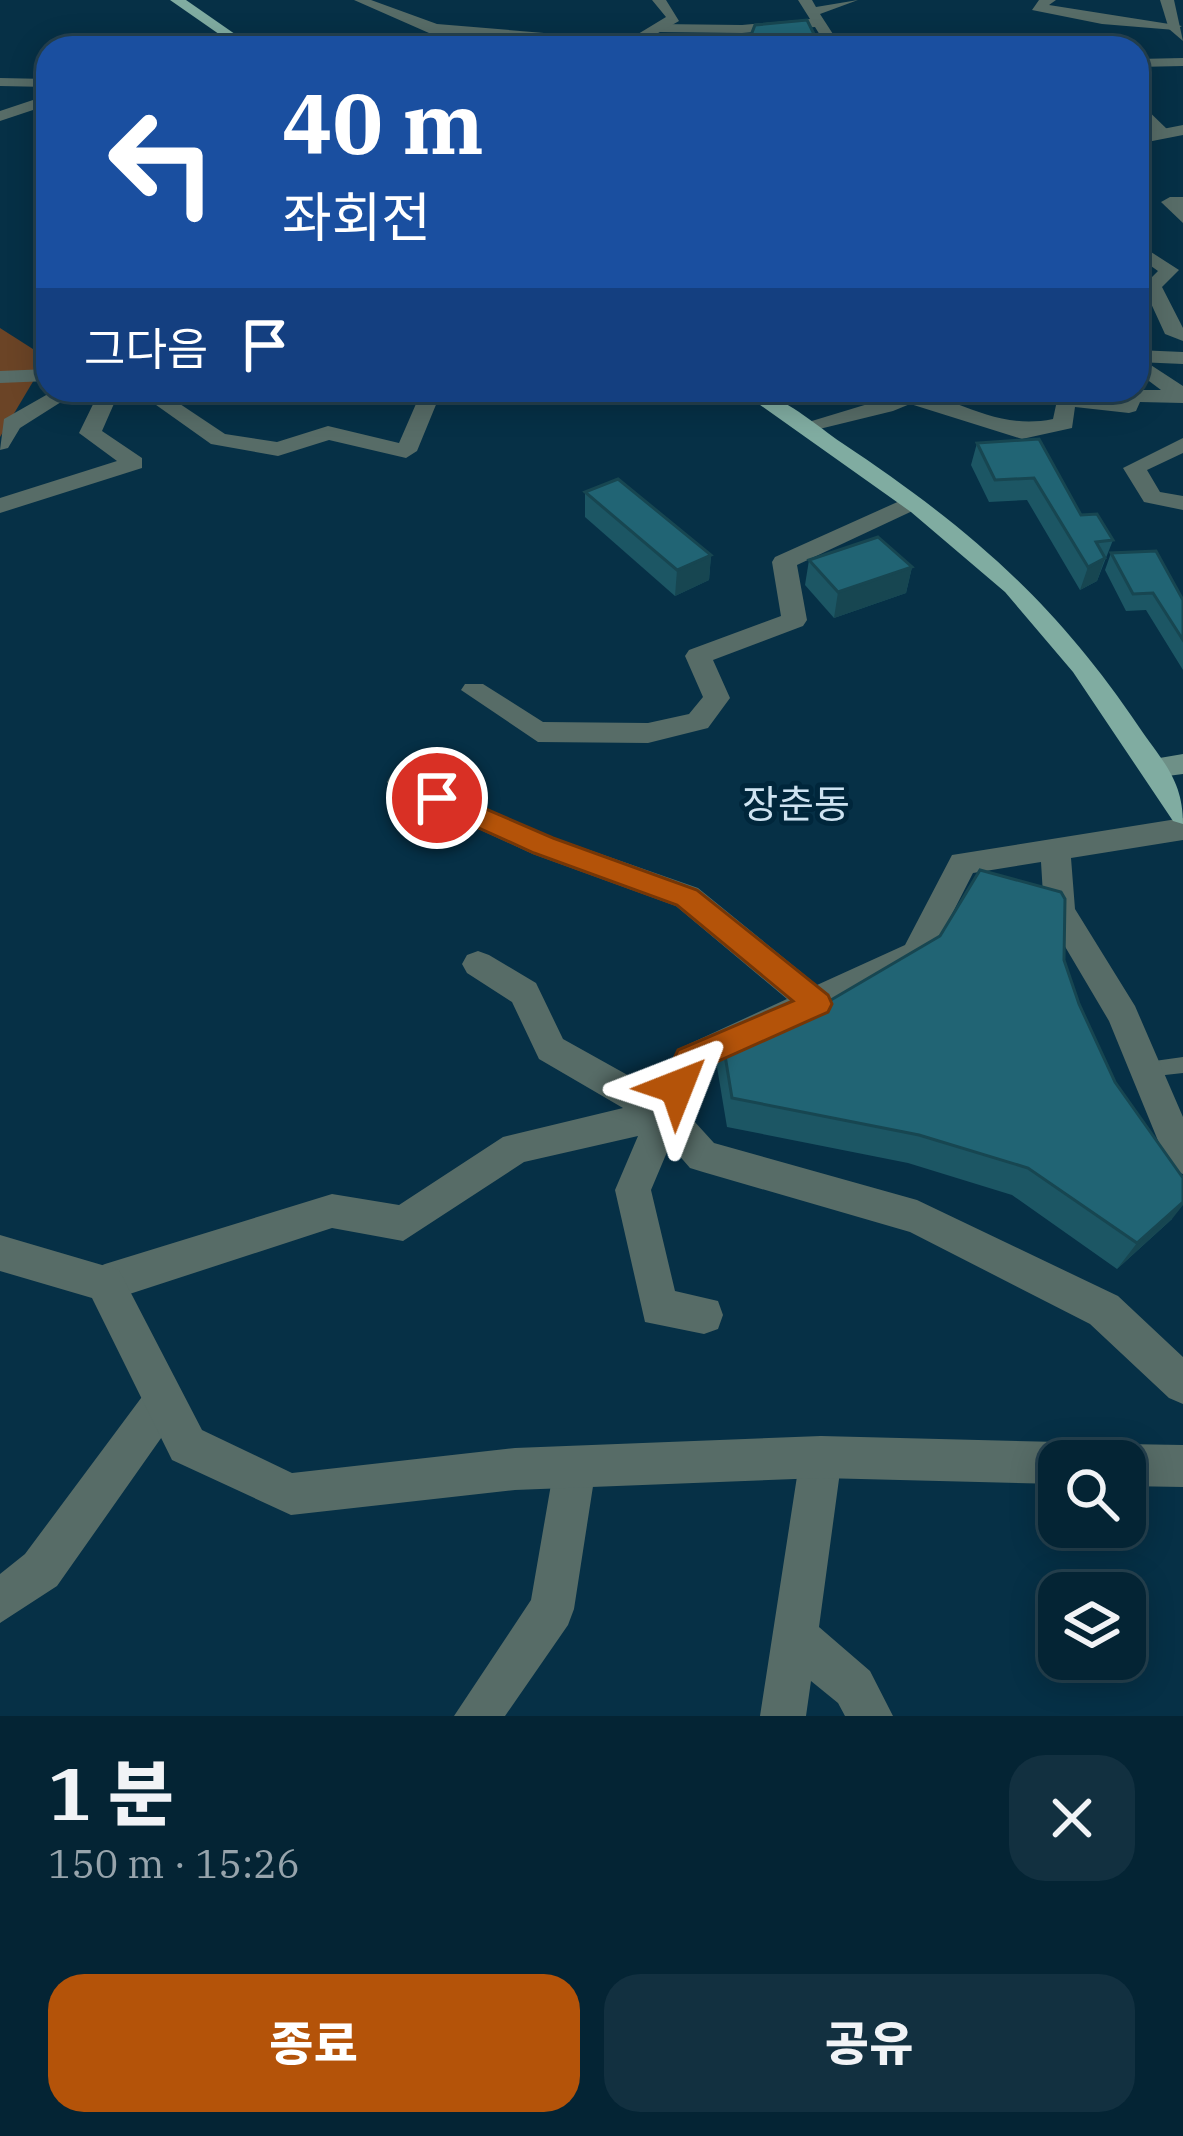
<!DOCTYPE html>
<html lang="ko">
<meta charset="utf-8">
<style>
:root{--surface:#042434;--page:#123040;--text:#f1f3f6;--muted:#97a4ac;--line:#25414f;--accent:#b45309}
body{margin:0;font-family:"IBM Plex Serif","Noto Sans KR",serif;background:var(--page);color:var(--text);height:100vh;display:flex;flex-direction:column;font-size:45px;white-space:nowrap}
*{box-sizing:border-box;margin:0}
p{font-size:39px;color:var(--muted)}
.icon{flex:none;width:66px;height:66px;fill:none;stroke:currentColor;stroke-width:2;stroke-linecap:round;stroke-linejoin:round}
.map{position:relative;height:1716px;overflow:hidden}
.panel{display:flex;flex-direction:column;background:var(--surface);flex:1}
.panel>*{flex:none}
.hud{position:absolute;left:36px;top:36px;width:1113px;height:366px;border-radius:36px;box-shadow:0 6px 30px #0003,0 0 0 3px var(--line);background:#1a4fa0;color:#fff;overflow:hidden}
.buttons{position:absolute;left:1038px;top:1440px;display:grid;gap:24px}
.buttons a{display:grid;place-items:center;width:108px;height:108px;border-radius:24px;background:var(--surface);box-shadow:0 6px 30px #0003,0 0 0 3px var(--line);font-size:60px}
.pin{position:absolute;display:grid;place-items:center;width:102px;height:102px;color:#fff;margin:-51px;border:6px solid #fff;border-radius:50%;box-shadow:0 3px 12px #0007}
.me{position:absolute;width:132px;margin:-66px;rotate:45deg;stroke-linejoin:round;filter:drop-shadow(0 0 9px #0008)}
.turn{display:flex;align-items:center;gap:42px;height:252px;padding:0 48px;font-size:54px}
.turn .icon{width:156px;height:156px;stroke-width:2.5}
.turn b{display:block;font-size:84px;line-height:102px}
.then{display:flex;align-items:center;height:114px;padding:0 48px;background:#0003;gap:24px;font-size:45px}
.round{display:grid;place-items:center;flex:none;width:126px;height:126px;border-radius:36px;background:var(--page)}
.overview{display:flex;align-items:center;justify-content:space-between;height:204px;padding:0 48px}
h1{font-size:72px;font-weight:800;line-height:90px}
.primary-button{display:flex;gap:24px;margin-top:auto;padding:24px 48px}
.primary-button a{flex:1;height:138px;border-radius:36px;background:var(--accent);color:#fff;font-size:48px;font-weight:800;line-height:138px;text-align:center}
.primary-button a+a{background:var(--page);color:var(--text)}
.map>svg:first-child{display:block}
.green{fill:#6b4426}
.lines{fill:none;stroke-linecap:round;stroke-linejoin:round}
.service{fill:#576c67;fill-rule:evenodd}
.minor{fill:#576c67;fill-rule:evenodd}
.tertiary{fill:#576c67;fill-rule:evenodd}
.secondary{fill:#6e9087;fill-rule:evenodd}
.primary{fill:#80aca1;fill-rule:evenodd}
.wall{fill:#1c5664}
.shaded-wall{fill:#174651}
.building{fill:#216474;stroke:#174651;stroke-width:3}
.route{fill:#b45309;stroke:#753606;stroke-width:3}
.labels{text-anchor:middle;stroke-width:10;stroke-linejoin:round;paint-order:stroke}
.quarter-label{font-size:39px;fill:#cee3f1;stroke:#00263b}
</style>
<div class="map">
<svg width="1183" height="1716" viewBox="0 0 1183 1716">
<rect width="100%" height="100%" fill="#063046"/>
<path class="green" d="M0,328L47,358L0,437Z"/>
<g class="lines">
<path class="service" d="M1183,1057V1073L1147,1077L1140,1075L1138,1069L1140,1063Z"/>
<g class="minor">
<path d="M354,0H371L437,24L592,37L612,48L453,33L461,40L454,44Z"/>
<path d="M798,0H812L816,7L858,0L820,14L842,48H828L815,27L742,33L658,32L651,28L658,24L742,25L810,19Z"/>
<path d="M1039,0H1056L1049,5L1182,26L1175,30L1102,24L1032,10Z"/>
<path d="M1183,58V66L1137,67V59Z"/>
<path d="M0,78L48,79V87L0,86Z"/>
<path d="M48,95V105L0,121V111Z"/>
<path d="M1137,100L1169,131V137H1157L1137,114Z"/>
<path d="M1170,197H1183V223L1161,202Z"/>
<path d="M1137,243L1179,270L1162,287L1183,328V341L1165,334L1143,286L1158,271L1137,256Z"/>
<path d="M1137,356L1183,386V403L1140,402L1136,411L1129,413L1075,407L1072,428L1022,439L904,402L896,390C951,390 990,432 1053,419L1058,396L1118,399L1124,390H1161L1137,372Z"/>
<path d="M55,390H80L20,428L8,448L0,450L4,419Z"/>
<path d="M100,390H120L102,431L142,458V468L0,513V498L117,461L79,433Z"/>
<path d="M135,390H159L225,434L277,442L328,426L399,443L422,390H442L417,451L406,458L329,440L278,456L211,444Z"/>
<path d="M1183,438V453L1147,470L1160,492L1183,496V510L1144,502L1123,468Z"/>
<path d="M913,495L925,502L921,507L797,565L807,620L803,626L713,660L730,698L708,728L648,743L538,742L461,690L465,684H483L543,722L648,723L689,714L703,697L685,656L689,650L781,616L772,562L775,557Z"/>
<path d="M401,772L555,838L698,888L817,985L905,945L952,855L1183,818V840L1071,858L1075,909L1135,1006L1183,1117V1174L1170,1170L1109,1021L1044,911L1041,862L973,873L927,963L829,1014L702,1069L684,1110L714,1143L917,1200L1118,1296L1183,1357V1404L1169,1398L1090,1324L910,1232L703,1172L690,1168L670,1145L651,1190L675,1291L718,1301L723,1315L718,1329L704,1334L645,1322L615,1190L638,1136L524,1162L403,1241L332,1228L105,1302L91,1296L86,1283L91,1270L105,1264L332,1194L399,1205L503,1137L623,1108L539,1059L512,1002L467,973L462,964L467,955L478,951L489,955L536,983L563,1039L658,1092L678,1049L787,999L676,906L533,854L391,789L387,782L391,775Z"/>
<path d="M164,1380L178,1386L184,1400L178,1414L57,1586L0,1623V1574L25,1554L150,1386Z"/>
<path d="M821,1436L836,1442L842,1457L819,1627L870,1671L893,1716H845L838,1703L811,1681L806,1716H760L800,1457L806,1442Z"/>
<path d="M575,1446L590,1452L596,1467L574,1609L568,1625L505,1716H454L531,1600L554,1467L560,1452Z"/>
</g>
<g class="tertiary">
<path d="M652,0H666L679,21L632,48H615L666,17Z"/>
<path d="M1160,0H1174L1183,41L1169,29Z"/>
<path d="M1183,125V135L1137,144V134Z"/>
<path d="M1137,350L1183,352V364L1137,362Z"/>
<path d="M48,369V381L0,383V371Z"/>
<path d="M914,390H944L893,411L803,433L792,427Z"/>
<path d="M0,1235L119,1270L202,1430L292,1473L515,1448L821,1436L1059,1442L1074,1448L1079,1461H1059V1484L821,1478L515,1490L291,1515L172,1460L92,1298L0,1271Z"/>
<path d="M1125,1444L1183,1445V1487L1125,1486V1461H1106L1110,1450Z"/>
</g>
<path class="secondary" d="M1183,754V774L1152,778L1138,768L1142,761Z"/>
<g class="primary">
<path d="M170,0H186L255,48H239Z"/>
<path d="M739,390C778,390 810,421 842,443C968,527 1054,601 1139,727C1163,762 1183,780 1183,824L1173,821L1073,672L1005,592L911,512Z"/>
</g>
</g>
<g class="wall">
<path d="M1039,439L1081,515L1113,540L1097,581L1080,590L1027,500L989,502L971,465L977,443Z"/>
<path d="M585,492L711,555L709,580L675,596L585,517Z"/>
<path d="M1111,553L1183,600V670L1146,610L1126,611L1105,570Z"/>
<path d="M809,560L912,567L906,593L834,618L805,585Z"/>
<path d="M1064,960L1079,1004L1172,1219L1117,1269L1012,1195L908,1163L727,1127L717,1067L722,1037Z"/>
</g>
<g class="shaded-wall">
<path d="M711,555L709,580L675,596L677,570Z"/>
<path d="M1105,558L1097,581L1080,590L1088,567Z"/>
<path d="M912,567L906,593L834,618L838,592Z"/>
<path d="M1183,1202V1205L1172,1219L1117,1269L1137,1243Z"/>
</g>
<g class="building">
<path d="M807,20L821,48H746L755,25Z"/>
<path d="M1039,439L1081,515L1097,514L1113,540L1096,542L1105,558L1088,567L1034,478L995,480L977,443Z"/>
<path d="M618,479L711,555L677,570L585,492Z"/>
<path d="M878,537L912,567L838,592L809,560Z"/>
<path d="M1156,551L1183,600V640L1153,593L1133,594L1111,553Z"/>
<path d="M980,870L1061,892L1065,899L1064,960L1079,1004L1115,1082L1183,1178V1202L1137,1243L1028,1168L919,1135L732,1098L722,1037L831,1000L940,936Z"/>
</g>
<path class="route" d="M437,788L553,838L697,890L828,995L832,1004L828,1012L701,1069L688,1096L677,1100L666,1096L661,1087L678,1050L793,1001L677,905L534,853L428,805L424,798Z"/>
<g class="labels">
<g class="quarter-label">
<text x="796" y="818">장춘동</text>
</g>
</g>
</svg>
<div class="buttons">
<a><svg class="icon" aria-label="search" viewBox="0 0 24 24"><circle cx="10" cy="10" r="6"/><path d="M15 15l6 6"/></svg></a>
<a><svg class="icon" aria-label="layers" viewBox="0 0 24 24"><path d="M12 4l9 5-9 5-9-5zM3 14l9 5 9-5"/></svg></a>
</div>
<div class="pin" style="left:437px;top:798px;background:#d93025"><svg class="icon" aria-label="arrive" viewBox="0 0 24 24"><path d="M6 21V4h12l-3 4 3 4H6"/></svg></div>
<svg class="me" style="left:677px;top:1087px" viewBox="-20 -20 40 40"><path d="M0-17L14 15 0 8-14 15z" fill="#b45309" stroke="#fff" stroke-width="4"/></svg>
<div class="hud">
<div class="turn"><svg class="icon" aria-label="left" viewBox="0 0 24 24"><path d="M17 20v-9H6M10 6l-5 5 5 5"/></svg><div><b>40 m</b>좌회전</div></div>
<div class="then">그다음<svg class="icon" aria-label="arrive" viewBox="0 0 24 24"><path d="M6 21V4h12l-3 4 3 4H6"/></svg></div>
</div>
</div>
<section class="panel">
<div class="overview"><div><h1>1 분</h1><p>150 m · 15:26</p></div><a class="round"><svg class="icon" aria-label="close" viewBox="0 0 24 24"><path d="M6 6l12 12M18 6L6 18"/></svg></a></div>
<div class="primary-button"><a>종료</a><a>공유</a></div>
</section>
